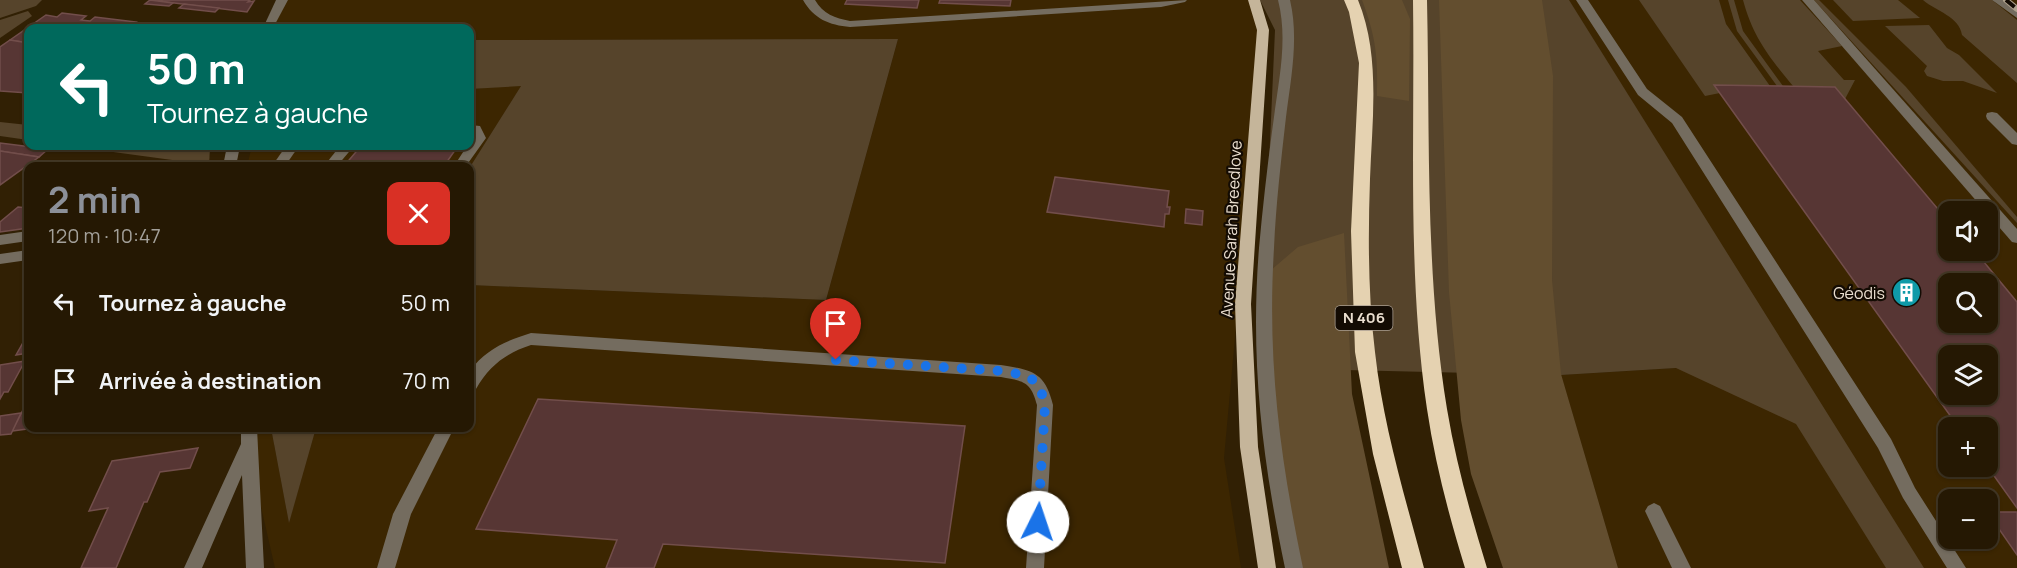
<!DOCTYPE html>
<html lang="fr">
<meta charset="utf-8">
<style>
:root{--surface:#251803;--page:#2d210d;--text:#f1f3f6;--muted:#a3a09a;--line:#423725;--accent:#8c9099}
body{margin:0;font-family:Manrope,sans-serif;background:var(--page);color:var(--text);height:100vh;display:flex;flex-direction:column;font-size:22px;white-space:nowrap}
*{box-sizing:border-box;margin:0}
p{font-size:20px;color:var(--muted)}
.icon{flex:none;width:33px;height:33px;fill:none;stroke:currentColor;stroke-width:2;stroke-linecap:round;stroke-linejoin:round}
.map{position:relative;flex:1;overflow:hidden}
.panel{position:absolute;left:24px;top:162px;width:450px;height:270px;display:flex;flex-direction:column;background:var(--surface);border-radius:12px;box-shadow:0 2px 4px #0004,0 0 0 2px var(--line)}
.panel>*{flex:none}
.hud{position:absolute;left:24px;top:24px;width:450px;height:126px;border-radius:12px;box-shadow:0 2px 4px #0004,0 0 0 2px var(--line);background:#00695c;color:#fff;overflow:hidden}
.buttons{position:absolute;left:1938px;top:201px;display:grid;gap:12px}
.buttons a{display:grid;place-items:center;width:60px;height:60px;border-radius:12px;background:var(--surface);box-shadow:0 2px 4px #0004,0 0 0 2px var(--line);font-size:30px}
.pin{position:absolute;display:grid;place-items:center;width:51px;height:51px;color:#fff;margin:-62px -26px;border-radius:50% 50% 50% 0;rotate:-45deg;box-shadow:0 0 6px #0007}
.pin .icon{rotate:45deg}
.me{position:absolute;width:66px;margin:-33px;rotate:4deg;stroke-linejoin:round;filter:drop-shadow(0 0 4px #0008)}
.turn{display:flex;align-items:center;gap:21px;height:126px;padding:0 24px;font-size:27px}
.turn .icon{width:78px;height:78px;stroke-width:2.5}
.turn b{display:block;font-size:42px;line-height:51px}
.round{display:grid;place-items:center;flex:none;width:63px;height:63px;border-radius:12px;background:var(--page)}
.headline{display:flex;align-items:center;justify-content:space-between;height:102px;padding:0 24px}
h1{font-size:36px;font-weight:700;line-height:45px;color:var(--accent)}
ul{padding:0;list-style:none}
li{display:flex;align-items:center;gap:18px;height:78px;padding:0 24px}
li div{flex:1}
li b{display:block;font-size:22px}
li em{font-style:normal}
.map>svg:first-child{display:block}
.built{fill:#3c2601;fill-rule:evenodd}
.green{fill:#56442b}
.forest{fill:#634e2f}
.building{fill:#573634;stroke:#724e4b;stroke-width:1.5;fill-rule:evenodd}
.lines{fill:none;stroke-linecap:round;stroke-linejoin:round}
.minor{fill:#746c5f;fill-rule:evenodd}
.major{fill:#c5b59a;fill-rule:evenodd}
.highway{fill:#e5d2b1;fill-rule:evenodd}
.rail-casing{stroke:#afa28e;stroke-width:6}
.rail{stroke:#130b03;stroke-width:4;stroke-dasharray:11;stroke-linecap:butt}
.route{stroke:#1a73e8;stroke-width:10;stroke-dasharray:0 18}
.labels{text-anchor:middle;stroke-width:4.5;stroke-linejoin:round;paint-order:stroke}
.shield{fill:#130b03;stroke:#aa9f92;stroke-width:1.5}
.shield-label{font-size:15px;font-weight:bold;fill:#ebdfd0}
.street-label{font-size:16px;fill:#ebdfd0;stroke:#130b03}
.poi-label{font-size:16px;fill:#ebdfd0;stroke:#130b03;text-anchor:end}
</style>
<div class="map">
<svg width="2017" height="568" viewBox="0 0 2017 568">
<rect width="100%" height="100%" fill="#312004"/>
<g class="built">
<path d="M285,0H1254L1263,30L1224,458L1241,568H275L243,428H271L289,522L316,428H470V285L826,300L898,39L470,40V28H291L270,21Z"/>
<path d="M1566,0H2017V568H1618L1561,375L1777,362ZM1948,212H1988V250H1948ZM1948,284H1988V322H1948ZM1948,356H1988V394H1948ZM1948,428H1988V466H1948ZM1948,500H1988V538H1948Z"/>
<path d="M522,85L470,167L247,166L252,146H470V89Z"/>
</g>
<g class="green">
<path d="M0,0H42L36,6L0,18Z"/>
<path d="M1260,0H1569L1924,568H1886L1796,424L1676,368L1561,375L1264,368V276L1275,30Z"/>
<path d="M1639,0H1719L1726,24L1770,86L1715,85L1720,93L1705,96Z"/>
<path d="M1728,0H1734L1743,31L1783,86H1777L1737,31Z"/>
<path d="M1743,0H1800L1842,46L1818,51L1844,80H1855L1845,99L1835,87L1793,86C1769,57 1753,37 1743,0Z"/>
<path d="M1814,0H1819L1906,87L2017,217V223Z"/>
<path d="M1833,0H1898L1920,18L1853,21Z"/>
<path d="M1923,0H1992L2017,20V83L1962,35C1959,16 1937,12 1923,0Z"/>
<path d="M28,11L32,16L0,38V20Z"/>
<path d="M1929,25L1947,48L1959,55L1997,93L1963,81H1943L1927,76L1924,71L1927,66L1885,26Z"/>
<path d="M898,39L826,300L470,285V167L521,86L470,89V40Z"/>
<path d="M0,122L28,125V140L0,136Z"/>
<path d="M69,146H205L210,148L209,165Z"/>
<path d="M271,428H316L289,523Z"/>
</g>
<g class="forest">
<path d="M1362,0H1402L1410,19L1409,101L1377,96C1378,57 1376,37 1362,0Z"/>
<path d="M1439,0H1542L1553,76L1552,280L1561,374L1618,568H1503L1471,474L1461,420L1449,292Z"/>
<path d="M1344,233L1352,394L1389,568H1294L1276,482L1264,276L1298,247Z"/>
</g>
<g class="building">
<path d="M150,0H250L248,2L254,1L247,12Z"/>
<path d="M150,0L173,3L169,6L145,4Z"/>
<path d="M847,0H919L917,8L845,4Z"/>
<path d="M940,0H1011L1010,6L939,3Z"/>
<path d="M184,4L219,8L215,12L179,8Z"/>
<path d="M62,13L86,16L81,20L90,21L95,17L136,22L128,28H28V43L10,40L46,15L57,17Z"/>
<path d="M10,40L28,43V93L0,91V47Z"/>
<path d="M1714,85L1835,87L1948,221V250H1974L2017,302V508L1987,466L1988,428H1959ZM1948,284H1988V322H1948ZM1948,356H1988V394H1948Z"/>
<path d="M0,143L48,149L39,157L0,151Z"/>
<path d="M361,146H458L444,166H344Z"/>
<path d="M0,151L39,157L0,185Z"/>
<path d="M1055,177L1169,191L1167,207H1170L1169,214H1165L1164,227L1047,212Z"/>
<path d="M18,207L28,208V228L0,232V222Z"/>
<path d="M1186,209L1203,211L1202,225L1185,223Z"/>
<path d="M28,332V353L16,355L25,339Z"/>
<path d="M25,361L8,392H4L0,399V365Z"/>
<path d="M538,399L965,426L945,563L663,544L654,568H606L617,540L476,529Z"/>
<path d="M28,409V428H35L12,431L23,410Z"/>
<path d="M21,413L11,434L0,435V416Z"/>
<path d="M198,448L190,468L160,472L147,502H144L116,568H81L108,508L89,511L112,461Z"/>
<path d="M1988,512H2017V555L1988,513Z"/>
</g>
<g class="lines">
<g class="minor">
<path d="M276,0H288L273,28H263Z"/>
<path d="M803,0H815C823,14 835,18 850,21L1187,0L1185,2L1161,7L850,27C829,25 814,19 803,0Z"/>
<path d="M1278,0H1290C1299,38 1291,78 1286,117C1281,161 1276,204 1274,248C1267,361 1280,458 1303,568H1285C1262,458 1250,360 1259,248C1263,204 1268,160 1274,117C1279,78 1288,39 1278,0Z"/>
<path d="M1576,0H1588L1647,89L1682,117L1891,439L1915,488L1966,568H1947L1903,498L1878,448L1672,123L1638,95Z"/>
<path d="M1802,0H1814L2017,229V243L2012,242Z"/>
<path d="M1992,0H2005L2017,9V18Z"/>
<path d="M1992,112L1997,113L2017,133V145L2012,144L1987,119L1986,116L1987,113Z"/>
<path d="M470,125L480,126L486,138L466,166H454L467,146H470L472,138L470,133Z"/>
<path d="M227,146H240L236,166H223Z"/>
<path d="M286,146H299L285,166H272Z"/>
<path d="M340,146H354L337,166H324Z"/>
<path d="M28,231V241L0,245V235Z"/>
<path d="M28,250V260L0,264V254Z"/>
<path d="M531,333L1001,365C1032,370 1045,372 1053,405L1044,568H1026L1037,405C1031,381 1023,381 1001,377L531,345C506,353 489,366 476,389L470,390V371C486,349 506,341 531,333Z"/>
<path d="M241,428H257L264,568H246L242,475L202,568H184L241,444Z"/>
<path d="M438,428H454L411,514L395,568H377L393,514Z"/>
<path d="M1654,503L1660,506L1691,568H1672L1645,511L1648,506Z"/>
</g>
<path class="major" d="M1248,0H1260L1269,30L1251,304L1258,447L1276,568H1258L1240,447L1235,304L1257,30Z"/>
<g class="highway">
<path d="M1344,0H1358C1381,56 1372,120 1370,179C1368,236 1368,295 1375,352C1383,425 1405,497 1424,568H1402L1373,454L1355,352L1351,231L1359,63L1349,12Z"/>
<path d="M1413,0H1427C1430,136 1425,275 1447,409C1456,463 1471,516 1487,568H1465C1449,516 1435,463 1427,409C1407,274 1415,136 1413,0Z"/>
</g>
<defs>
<path id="rail" d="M2006,0L2017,9"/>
</defs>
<use href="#rail" class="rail-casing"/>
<use href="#rail" class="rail"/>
</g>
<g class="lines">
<path class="route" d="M836,360L1001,371C1029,376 1038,375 1045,405L1038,522"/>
</g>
<defs>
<symbol id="building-disc" viewBox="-11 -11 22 22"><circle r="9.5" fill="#0f9aa8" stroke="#130b03"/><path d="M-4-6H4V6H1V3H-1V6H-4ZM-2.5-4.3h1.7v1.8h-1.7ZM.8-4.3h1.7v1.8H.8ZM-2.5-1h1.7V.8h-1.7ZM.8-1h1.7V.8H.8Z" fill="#fff"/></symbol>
</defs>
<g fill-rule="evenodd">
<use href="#building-disc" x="1890" y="276" width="33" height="33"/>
</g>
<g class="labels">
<rect class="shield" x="1335.5" y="306" width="57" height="24" rx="4.5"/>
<g class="shield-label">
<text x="1364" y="323">N 406</text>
</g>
<g class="street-label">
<text transform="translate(1231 229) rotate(-87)" y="6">Avenue Sarah Breedlove</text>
</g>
<g class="poi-label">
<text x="1885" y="299">Géodis</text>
</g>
</g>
</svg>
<div class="buttons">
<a><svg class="icon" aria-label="sound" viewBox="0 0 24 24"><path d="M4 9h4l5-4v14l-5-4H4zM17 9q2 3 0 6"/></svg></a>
<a><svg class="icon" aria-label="search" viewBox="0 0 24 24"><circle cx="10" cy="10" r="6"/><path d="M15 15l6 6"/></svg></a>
<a><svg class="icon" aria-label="layers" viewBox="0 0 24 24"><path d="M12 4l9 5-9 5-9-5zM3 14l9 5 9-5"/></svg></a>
<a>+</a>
<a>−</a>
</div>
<div class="pin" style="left:836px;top:360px;background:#d93025"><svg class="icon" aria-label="arrive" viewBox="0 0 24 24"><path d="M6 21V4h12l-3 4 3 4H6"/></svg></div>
<svg class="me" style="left:1038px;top:522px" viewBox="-20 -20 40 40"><circle r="19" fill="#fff"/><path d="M0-13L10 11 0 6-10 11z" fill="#1a73e8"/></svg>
<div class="hud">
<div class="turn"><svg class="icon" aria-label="left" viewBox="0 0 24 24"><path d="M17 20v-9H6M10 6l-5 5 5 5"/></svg><div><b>50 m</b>Tournez à gauche</div></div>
</div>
<section class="panel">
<div class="headline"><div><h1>2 min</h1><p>120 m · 10:47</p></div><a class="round" style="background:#d93025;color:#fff"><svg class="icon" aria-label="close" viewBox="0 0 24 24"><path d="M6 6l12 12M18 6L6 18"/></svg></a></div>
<ul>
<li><svg class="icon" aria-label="left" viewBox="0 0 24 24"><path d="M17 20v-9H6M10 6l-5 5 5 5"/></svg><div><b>Tournez à gauche</b></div><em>50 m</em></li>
<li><svg class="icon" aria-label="arrive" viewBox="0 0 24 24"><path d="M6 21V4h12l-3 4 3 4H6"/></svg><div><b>Arrivée à destination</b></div><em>70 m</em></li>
</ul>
</section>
</div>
